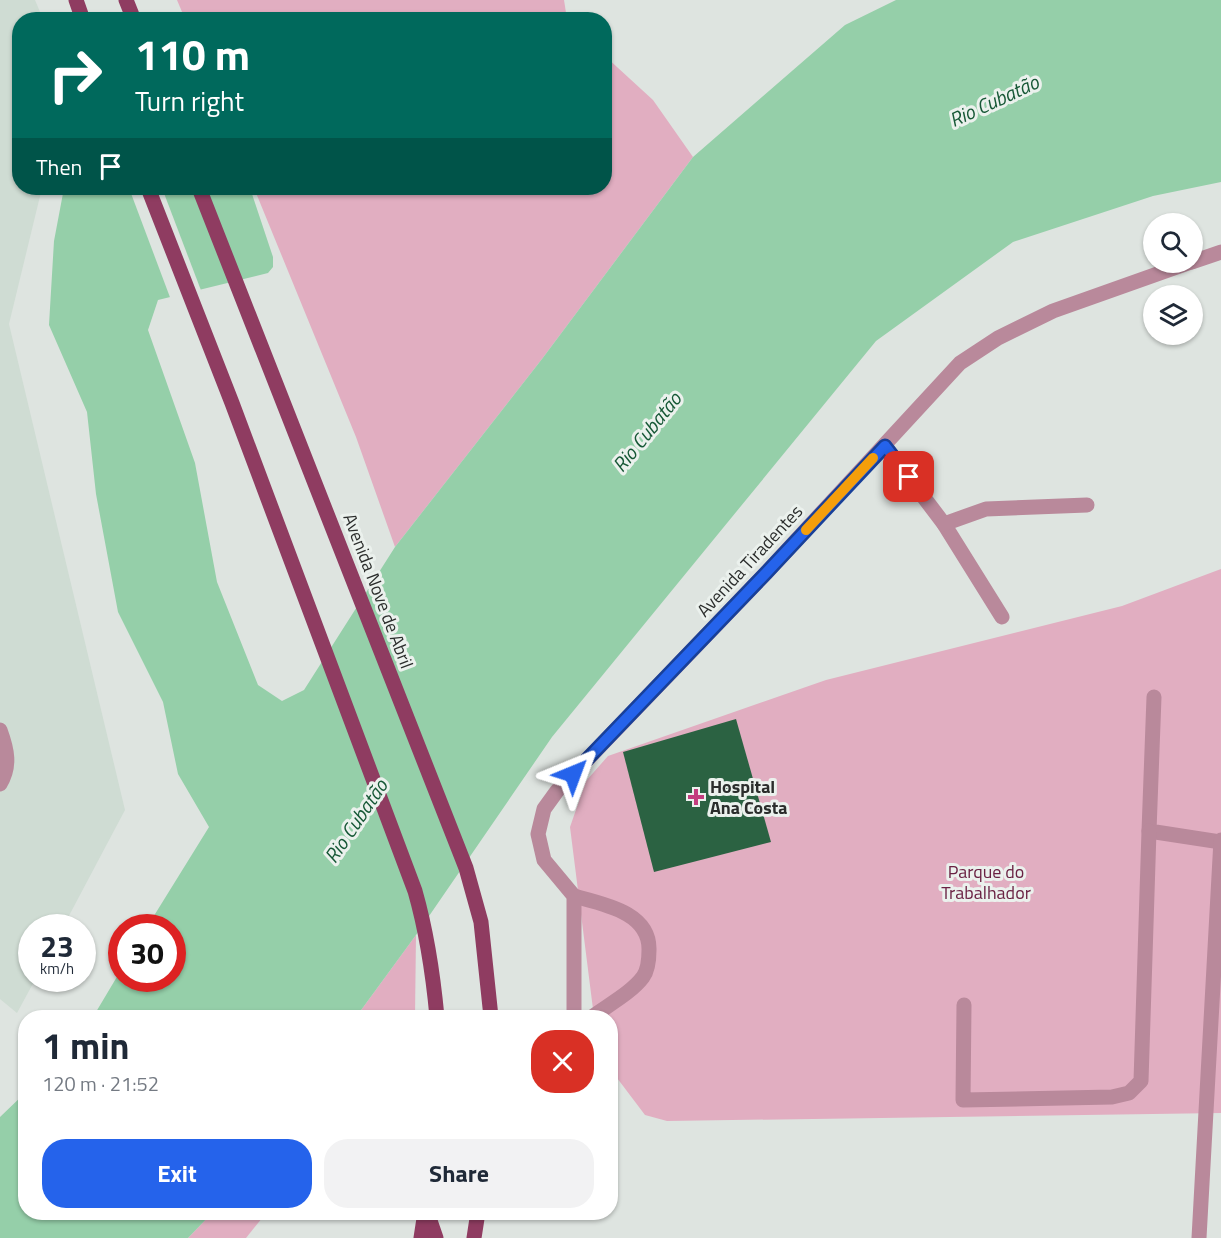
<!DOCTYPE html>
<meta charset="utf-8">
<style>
:root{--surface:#fff;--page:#f2f2f3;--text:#1f2937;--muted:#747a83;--accent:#2563eb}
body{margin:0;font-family:"Titillium Web",sans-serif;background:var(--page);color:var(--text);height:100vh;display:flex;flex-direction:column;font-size:22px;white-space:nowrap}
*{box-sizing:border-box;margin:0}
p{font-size:20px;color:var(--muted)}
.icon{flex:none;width:33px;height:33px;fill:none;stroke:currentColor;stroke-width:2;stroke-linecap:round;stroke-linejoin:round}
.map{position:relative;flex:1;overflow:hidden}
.sheet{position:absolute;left:18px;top:1010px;width:600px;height:210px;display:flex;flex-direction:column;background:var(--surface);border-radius:24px;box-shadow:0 2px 4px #0004}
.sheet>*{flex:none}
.top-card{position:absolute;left:12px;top:12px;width:600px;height:183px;border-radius:24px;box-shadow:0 2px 4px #0004;background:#00695c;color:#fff;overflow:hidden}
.controls{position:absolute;left:1143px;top:213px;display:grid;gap:12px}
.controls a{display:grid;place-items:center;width:60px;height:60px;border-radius:50%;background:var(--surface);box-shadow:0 2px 4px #0004;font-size:30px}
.speed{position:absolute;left:18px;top:914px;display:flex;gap:12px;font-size:30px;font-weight:700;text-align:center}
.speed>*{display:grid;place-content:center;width:78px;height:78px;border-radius:50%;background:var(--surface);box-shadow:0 2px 4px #0004;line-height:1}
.speed small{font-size:15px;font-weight:400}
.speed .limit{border:9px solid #d22;background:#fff;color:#111}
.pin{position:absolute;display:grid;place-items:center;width:51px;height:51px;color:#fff;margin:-26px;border-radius:12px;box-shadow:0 3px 9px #0006}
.me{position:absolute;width:66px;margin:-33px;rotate:44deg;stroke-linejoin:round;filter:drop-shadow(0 0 4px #0008)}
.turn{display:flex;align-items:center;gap:21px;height:126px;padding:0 24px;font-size:27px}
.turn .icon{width:78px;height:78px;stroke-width:2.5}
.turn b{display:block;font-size:42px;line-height:51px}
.then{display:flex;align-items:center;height:57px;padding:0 24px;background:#0003;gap:12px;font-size:22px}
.round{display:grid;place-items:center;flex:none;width:63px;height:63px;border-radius:24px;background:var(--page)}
.overview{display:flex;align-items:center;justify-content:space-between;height:102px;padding:0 24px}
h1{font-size:36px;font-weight:700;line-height:45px}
.primary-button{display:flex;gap:12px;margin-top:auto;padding:12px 24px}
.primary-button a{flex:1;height:69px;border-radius:24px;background:var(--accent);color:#fff;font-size:24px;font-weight:700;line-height:69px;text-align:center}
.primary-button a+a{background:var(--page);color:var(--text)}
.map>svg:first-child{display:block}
.built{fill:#cfdcd3}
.green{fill:#e1aec1}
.water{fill:#95cfa9}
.pier{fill:#dee4e0}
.building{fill:#2b6242}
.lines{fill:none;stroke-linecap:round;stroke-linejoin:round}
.minor{stroke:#b9899b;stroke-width:15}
.major{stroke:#8f3c61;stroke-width:15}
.route-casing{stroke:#184099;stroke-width:15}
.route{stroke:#2563eb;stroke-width:10}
.slow{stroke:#f59e0b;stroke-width:10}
.poi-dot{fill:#c33d7e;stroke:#ebf1ed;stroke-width:2}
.labels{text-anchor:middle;stroke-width:6;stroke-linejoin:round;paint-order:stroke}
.street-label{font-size:18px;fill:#2b2d2c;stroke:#ebf1ed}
.poi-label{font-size:18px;font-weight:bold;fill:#2b2d2c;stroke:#ebf1ed;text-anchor:start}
.park-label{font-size:18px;fill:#6a2143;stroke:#ebf1ed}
.water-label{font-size:20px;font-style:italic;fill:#165836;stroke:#ebf1ed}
</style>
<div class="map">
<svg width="1221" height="1238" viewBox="0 0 1221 1238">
<rect width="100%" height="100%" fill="#dee4e0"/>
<path class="built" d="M0,0H35L43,19L20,20V188H42L9,324L125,810L63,927H32V978H36L17,1013L0,999Z"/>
<g class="green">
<path d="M177,0H564L567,19H185Z"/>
<path d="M605,56L653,100L693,157L542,359L395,547L356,437L254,188H604Z"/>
<path d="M1221,569V1113L667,1121L645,1115L611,1070L610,1017H594L570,827L586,781L608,756L826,680L1122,606Z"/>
<path d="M416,935L415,1017H356Z"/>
<path d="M213,1212H267L246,1238H188Z"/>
</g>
<g class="water">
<path d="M896,0H1221V182L1153,196L1013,242L876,341L552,737L416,935L356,1017H93L121,970L122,978H172V927H147L209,827L178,774L163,702L118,612L96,494L87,412L49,325L54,241L64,188H250L273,257V267L268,273L158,300L148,330L195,463L217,582L258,685L282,701L304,690L395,547L542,359L693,157L845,25Z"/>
<path d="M25,1093L26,1212H213L188,1238H0V1117Z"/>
</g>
<path class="pier" d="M129,188H162L202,293L171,300Z"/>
<path class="building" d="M736,719L771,842L654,872L623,752Z"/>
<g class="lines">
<g class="minor">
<path d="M1192,262L1221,252"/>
<path d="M885,446L944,524L1002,617"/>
<path d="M944,524L986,509L1087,505"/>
<path d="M1154,697L1149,831L1221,842"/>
<path d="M0,730C7,749 11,766 0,784"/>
<path d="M574,896C603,904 650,912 649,950C649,959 648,970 643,977C631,993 608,1005 592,1017"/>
<path d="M964,1005L963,1100L1112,1097L1129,1093L1141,1081L1149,831"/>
<path d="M574,1017V896L544,860L538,834L544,809L557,791L766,573L960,363L998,338L1053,311L1191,262"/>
<path d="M1199,1238L1221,840"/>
</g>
<g class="major">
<path d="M76,0L83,20"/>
<path d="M126,0L134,20"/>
<path d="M148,188L232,403L415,891C427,933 433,974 437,1017"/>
<path d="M199,188L466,868L481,922L491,1017"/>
<path d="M427,1212L436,1238"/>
<path d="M421,1238L425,1212"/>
<path d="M474,1238L478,1212"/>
</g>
</g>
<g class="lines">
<defs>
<path id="route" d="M573,774L766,573L885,446L909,477"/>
</defs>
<use href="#route" class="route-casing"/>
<use href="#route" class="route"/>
<path class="slow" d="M806,530L873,458"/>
</g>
<path class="poi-dot" d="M693 788h6v6h6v6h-6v6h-6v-6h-6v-6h6z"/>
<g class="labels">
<g class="street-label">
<text transform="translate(750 561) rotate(-47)" y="6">Avenida Tiradentes</text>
<text transform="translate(378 591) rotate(69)" y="6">Avenida Nove de Abril</text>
</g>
<g class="poi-label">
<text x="710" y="793">Hospital<tspan x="710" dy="21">Ana Costa</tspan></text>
</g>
<g class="park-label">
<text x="986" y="878">Parque do<tspan x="986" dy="21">Trabalhador</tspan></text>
</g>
<g class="water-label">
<text transform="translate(994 101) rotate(-25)" y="7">Rio Cubatão</text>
<text transform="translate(647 432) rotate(-51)" y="7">Rio Cubatão</text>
<text transform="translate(356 821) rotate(-56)" y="7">Rio Cubatão</text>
</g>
</g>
</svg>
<div class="controls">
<a><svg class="icon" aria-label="search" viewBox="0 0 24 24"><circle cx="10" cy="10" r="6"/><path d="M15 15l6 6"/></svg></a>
<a><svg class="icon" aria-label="layers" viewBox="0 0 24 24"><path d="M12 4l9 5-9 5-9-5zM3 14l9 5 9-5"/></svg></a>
</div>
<div class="speed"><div>23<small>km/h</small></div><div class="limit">30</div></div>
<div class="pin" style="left:909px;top:477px;background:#d93025"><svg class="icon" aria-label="arrive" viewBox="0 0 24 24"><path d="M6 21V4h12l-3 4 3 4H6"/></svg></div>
<svg class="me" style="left:573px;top:774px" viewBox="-20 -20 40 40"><path d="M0-17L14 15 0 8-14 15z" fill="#2563eb" stroke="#fff" stroke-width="4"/></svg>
<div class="top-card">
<div class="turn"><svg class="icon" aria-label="right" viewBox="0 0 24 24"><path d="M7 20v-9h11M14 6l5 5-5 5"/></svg><div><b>110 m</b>Turn right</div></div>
<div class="then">Then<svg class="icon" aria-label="arrive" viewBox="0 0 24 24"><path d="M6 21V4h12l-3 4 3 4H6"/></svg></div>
</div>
<section class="sheet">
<div class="overview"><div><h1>1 min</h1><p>120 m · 21:52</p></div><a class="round" style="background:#d93025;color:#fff"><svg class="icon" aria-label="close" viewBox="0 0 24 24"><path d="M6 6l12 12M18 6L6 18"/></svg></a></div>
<div class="primary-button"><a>Exit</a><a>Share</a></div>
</section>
</div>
